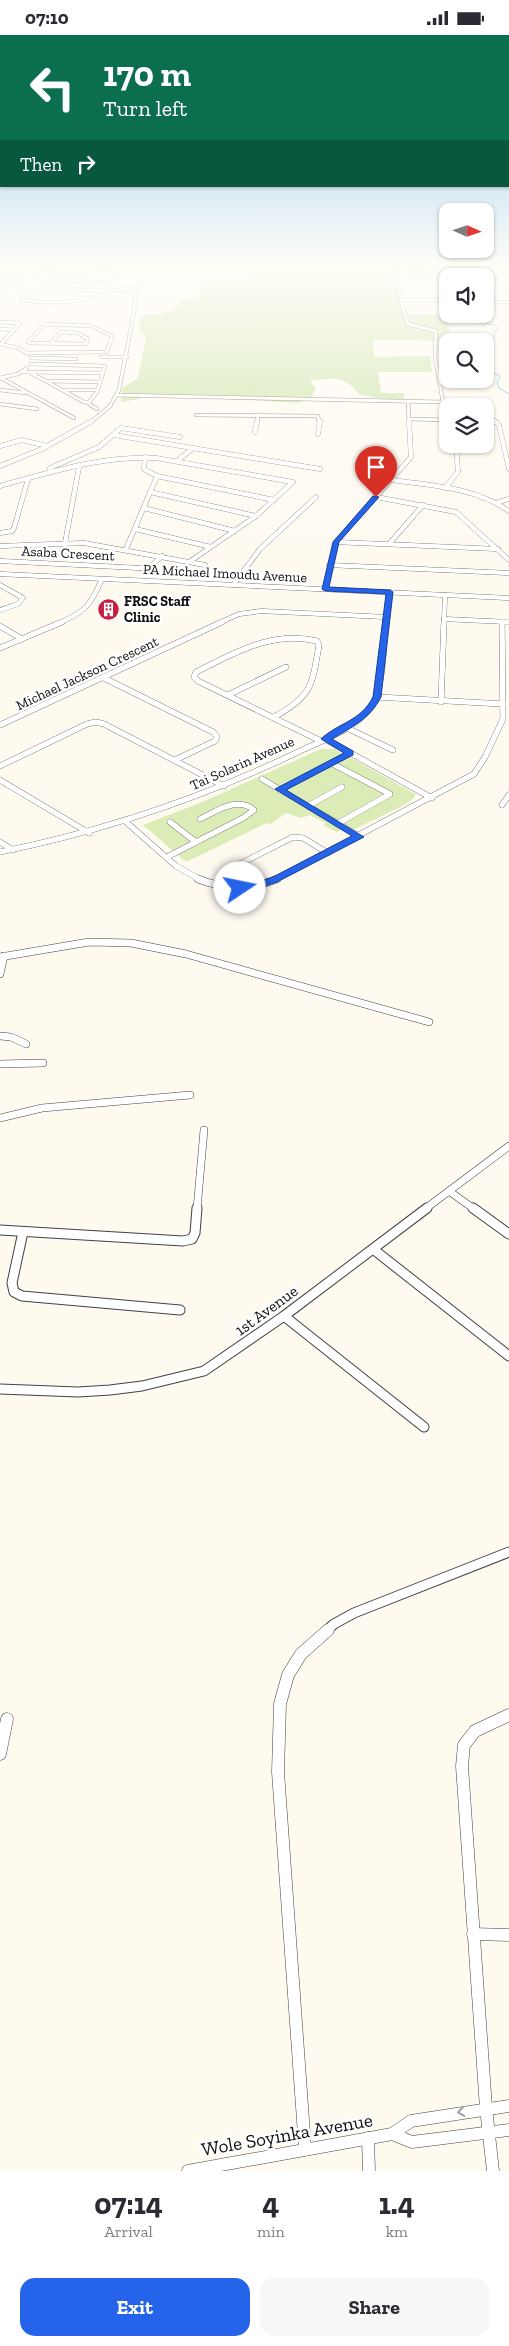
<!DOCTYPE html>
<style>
:root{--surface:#fff;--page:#f7f7f7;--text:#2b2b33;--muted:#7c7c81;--accent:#2563eb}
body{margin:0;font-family:"Zilla Slab",serif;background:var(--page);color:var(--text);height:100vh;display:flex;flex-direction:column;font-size:19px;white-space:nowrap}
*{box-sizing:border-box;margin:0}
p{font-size:16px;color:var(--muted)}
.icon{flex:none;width:28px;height:28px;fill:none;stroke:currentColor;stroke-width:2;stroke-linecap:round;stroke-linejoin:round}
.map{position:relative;height:2136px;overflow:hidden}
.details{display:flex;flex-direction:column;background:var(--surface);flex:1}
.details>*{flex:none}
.banner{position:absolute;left:0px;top:0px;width:510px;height:152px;box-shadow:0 1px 4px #0004;background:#0b6e4f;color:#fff;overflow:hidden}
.needle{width:32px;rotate:93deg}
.buttons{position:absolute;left:439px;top:168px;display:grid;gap:10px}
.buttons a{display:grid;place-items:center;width:55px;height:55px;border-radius:10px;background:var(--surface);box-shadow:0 1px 4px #0004;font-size:25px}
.pin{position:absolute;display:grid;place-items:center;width:42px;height:42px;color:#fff;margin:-51px -21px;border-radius:50% 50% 50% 0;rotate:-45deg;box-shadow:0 0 5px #0007}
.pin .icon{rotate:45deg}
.me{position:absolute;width:55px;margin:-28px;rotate:79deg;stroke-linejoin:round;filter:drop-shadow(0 0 4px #0008)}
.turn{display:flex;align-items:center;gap:18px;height:105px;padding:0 20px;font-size:22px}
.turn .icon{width:65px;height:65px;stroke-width:2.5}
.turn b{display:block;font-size:35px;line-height:42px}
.then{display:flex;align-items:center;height:48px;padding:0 20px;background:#0003;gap:10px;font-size:19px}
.eta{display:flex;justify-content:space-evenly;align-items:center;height:85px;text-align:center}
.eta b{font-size:30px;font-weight:800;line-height:35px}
.button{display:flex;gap:10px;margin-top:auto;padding:10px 20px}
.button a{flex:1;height:58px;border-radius:15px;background:var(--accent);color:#fff;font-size:20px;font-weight:800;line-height:58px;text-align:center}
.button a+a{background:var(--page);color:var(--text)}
.status{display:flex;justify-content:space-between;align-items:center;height:35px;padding:0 25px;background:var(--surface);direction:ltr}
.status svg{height:14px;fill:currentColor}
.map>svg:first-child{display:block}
.green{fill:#dbecb7}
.forest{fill:#c1de95}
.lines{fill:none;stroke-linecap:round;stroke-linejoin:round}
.stream{stroke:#34add5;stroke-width:1}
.river{fill:#b2eafa;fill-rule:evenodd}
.minor-far5-casing{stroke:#424242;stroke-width:4}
.minor-far4-casing{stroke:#424242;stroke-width:5}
.minor-far3-casing{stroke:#424242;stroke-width:6}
.minor-far2-casing{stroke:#424242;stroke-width:8}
.minor-far1-casing{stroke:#424242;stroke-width:11}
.minor-casing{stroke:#424242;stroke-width:13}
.minor-far5{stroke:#fff;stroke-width:3}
.minor-far4{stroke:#fff;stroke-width:4.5}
.minor-far3{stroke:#fff;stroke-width:5.5}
.minor-far2{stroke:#fff;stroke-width:7}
.minor-far1{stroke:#fff;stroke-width:9}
.minor{stroke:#fff;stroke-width:12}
.oneway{stroke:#9f9f9f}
.route{fill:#2563eb;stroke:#184099}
.labels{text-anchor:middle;stroke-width:5;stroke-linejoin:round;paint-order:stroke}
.far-street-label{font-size:14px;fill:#0f0f0f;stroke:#fff}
.far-poi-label{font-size:14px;font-weight:bold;fill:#0f0f0f;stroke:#fff;text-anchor:start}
.street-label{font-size:16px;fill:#0f0f0f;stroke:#fff}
.near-street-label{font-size:19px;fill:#0f0f0f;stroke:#fff}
</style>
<div class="status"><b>07:10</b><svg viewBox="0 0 49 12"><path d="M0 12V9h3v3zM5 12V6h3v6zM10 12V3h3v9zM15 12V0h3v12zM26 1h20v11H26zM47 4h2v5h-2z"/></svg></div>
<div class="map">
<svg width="509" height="2136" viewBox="0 0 509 2136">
<rect width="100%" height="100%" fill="#fffaf0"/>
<path class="green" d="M321,714H335L415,759L414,763L404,770L347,798L341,795L337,797L324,791L325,788L310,780L301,783L286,778L271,789L267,788L186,827L143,790L202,767Z"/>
<path class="forest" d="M232,231H357V233L340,237V240H395L404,279L445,280L453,306L373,305L374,322L430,321L432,337H378L381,358H405L403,365L376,363L359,359C344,339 332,344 310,345L316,354L310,363L298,368L141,359L139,364L121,367L122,353L138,343L146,302L139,294L141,280C157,279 173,280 182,265L200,262L203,245L250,244L253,236Z"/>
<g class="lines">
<g class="stream">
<path d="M466,231L482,241"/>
<path d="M473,306L471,305L495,303L494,298L498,293L495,290L479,288L481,281L476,279"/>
<path d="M485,317L490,322V336L500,341L497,348L499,353L509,359"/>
</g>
<path class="river" d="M293,231H328L295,232Z"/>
<defs>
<g id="minor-far5">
<path d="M389,231L393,237L468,241"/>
<path d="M29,232C57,262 98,255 136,254L134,277L119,355L110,371L90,388"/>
<path d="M506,233L507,231"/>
<path d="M0,234L33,231"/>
<path d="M57,234C72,250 92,247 112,247L115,246L116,231"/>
<path d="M34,239L116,234"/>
<path d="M0,245L36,242"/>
<path d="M53,251L29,256L21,265C47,268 85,271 107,254"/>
<path d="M0,253L7,245"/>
<path d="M401,265H448"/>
<path d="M485,267H509"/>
<path d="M0,287L20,288L1,309"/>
<path d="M0,294L14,295"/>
<path d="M0,309L18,313L28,319"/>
<path d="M26,318L107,317L112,301L91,291L45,289L28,307L30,308L84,309L87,308L88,304L78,298L61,297L51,308"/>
<path d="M101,322H127"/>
<path d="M31,323L76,324"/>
<path d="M23,337L103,338"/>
<path d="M29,337L84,367H89L97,357L105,331L31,329"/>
<path d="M0,343L18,339L27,333"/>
<path d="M1,343L74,383"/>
<path d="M47,346L100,347"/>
<path d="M0,355L25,358"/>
<path d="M64,355H97"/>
<path d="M116,360L443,367L435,322L436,296L408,289L393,237"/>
<path d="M408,366L409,388"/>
<path d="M86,367L97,374"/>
<path d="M443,367L475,368"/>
<path d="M0,369L37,374"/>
<path d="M196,380L318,381L319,388"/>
<path d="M410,384L448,385"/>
<path d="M485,385L496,388"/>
<path d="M257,388L258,381"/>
</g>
<g id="minor-far4">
<path d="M495,386L499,390L509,434"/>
<path d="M255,397L257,386"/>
<path d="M318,399L320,386"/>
<path d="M114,400L320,434"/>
<path d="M0,411L22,405L47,411"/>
<path d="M177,426L193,413"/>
<path d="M0,431L42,414L92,386"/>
<path d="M51,437L50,433L99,412L121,393L180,402"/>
<path d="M157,441L274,465"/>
<path d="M392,445C433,451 474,452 509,476"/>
<path d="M0,451C51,437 103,420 156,423L293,447L256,481L189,527"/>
<path d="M445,453L458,437L456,409"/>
<path d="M150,457L256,481"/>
<path d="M376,462L456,477L509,525"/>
<path d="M499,467L509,464"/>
<path d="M144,473L235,496"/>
<path d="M135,494L211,512"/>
<path d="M0,498L12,496L14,493L28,444"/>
<path d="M336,507L498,514"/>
<path d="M65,508L79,432"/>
<path d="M389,509L423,470"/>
<path d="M0,511L84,508L205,530"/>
<path d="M126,514L157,441L144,434L145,422"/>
<path d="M0,526L140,533L150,532L162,521"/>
<path d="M329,530L509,538"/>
<path d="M0,539L509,563"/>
<path d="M0,550L23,563L18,569L0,575"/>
<path d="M233,550L260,514L316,462"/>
<path d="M325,554L336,507L411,422L409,386"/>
<path d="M444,584L509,587"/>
<path d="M59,588C85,577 91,570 102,544"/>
<path d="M219,588L239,579L261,576L386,582"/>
<path d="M386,588L390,557"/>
<path d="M444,588L445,560"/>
</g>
<g id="minor-far3">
<path d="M506,587H509"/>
<path d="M0,591L22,604"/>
<path d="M0,613L62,587"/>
<path d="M104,643L213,697L217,702L215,706L175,725"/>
<path d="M228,660L286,632"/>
<path d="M377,662L503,669"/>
<path d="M441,667L444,587"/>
<path d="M274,682C312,661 312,651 319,610L317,606C272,595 235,618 196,637L194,642L198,646L321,706"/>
<path d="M0,690L222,587"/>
<path d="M347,693L393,715"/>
<path d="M325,704L432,763"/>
<path d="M331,728L390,759L337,789"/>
<path d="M0,731L87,689L96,687L104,689L224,751"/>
<path d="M262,744L359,801"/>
<path d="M0,745L89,798"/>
<path d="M280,755L350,718"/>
<path d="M502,770L509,760"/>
<path d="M308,771L342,752"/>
<path d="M126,787L176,831L201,845"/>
<path d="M170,787L196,807"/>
<path d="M0,807L13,815"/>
<path d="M0,817C104,796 202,763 298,717C323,705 354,695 371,672C384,654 383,610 386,587"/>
<path d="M167,822L243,783L254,775C237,761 217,776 200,784"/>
<path d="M232,833L293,802L303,803L328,818"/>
<path d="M274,845L474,739L485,722L503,684L502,587"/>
</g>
<g id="minor-far2">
<path d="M198,844C223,854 251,855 277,844"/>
<path d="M0,922L89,907L131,908L186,919L429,987"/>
<path d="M0,939L4,921"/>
<path d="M0,1001L11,1002L26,1009"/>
<path d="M0,1029L43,1028"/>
<path d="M0,1083L42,1073L190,1060"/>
<path d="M449,1156L474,1174"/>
<path d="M197,1174L204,1095"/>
<path d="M425,1174L509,1111"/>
</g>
<g id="minor-far1">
<path d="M473,1173L509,1199"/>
<path d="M0,1195L183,1206L192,1204L195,1198L197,1173"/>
<path d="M23,1197L12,1248L14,1257L22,1261L180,1275"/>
<path d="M373,1214L509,1321"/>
<path d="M284,1281L424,1392"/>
<path d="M0,1354L78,1357L110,1355L142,1351L204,1336L284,1281L427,1173"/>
<path d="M326,1596L334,1589L354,1578L509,1517"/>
</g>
<g id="minor">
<path d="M0,1719L7,1684"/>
<path d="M473,1899L509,1900"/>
<path d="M392,2099L412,2107L509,2095"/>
<path d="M368,2103L369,2136"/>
<path d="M305,2113L278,1737L280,1669L288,1640L301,1619L328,1595"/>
<path d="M188,2136L392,2099L411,2086L509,2071"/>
<path d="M493,2136L486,2073L462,1731L464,1710L475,1696L509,1680"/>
</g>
</defs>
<use href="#minor-far5" class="minor-far5-casing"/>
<use href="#minor-far4" class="minor-far4-casing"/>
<use href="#minor-far3" class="minor-far3-casing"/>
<use href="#minor-far2" class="minor-far2-casing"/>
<use href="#minor-far1" class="minor-far1-casing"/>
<use href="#minor" class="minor-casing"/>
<use href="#minor-far5" class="minor-far5"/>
<use href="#minor-far4" class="minor-far4"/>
<use href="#minor-far3" class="minor-far3"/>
<use href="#minor-far2" class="minor-far2"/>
<use href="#minor-far1" class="minor-far1"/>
<use href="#minor" class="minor"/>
</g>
<defs><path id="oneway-chevron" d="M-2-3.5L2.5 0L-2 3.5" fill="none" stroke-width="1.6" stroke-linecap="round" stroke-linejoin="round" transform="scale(1.25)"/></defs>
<use class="oneway" href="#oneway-chevron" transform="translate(461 2077) rotate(171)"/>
<linearGradient id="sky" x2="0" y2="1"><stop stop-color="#92caef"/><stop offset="0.44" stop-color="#fffdf8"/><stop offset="1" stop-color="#fffdf8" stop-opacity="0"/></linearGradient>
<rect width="509" height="530" fill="url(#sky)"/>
<path class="route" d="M373,461L379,462L339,507L329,552L390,555L393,557L381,662C370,684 352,692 332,704L353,716V720L286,755L364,802L277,847L256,854L237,855V851L271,843L352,801L275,754L344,718L321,704C339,687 360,687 373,662L386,559L325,556L322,554L333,507Z"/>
<defs>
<symbol id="building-disc" viewBox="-11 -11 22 22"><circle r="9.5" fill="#c71e40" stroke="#fff"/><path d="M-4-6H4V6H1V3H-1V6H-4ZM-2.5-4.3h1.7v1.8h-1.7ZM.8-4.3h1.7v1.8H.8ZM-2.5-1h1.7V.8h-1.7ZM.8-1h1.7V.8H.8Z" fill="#fff"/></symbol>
</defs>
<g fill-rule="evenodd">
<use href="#building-disc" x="96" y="562" width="25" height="25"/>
</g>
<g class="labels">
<g class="far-street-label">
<text transform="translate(68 518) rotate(3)" y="5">Asaba Crescent</text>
<text transform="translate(225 538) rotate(3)" y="5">PA Michael Imoudu Avenue</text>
<text transform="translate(87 638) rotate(-25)" y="5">Michael Jackson Crescent</text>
<text transform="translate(242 728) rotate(-24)" y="5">Tai Solarin Avenue</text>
</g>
<g class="far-poi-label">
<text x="124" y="571">FRSC Staff<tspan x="124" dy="16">Clinic</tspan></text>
</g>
<g class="street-label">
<text transform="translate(266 1275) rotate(-36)" y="6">1st Avenue</text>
</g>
<g class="near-street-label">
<text transform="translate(287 2099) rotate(-10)" y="7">Wole Soyinka Avenue</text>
</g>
</g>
</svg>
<div class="buttons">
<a><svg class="needle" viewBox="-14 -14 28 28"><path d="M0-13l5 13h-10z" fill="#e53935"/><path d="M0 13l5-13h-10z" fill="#7c7c81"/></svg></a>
<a><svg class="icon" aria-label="sound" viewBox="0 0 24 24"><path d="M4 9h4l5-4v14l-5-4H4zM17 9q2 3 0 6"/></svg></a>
<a><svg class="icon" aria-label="search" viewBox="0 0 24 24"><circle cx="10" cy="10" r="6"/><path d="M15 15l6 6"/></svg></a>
<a><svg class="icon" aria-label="layers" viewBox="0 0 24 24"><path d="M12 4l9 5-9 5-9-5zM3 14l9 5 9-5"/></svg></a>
</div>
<div class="pin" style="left:376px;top:462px;background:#d93025"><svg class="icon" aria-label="arrive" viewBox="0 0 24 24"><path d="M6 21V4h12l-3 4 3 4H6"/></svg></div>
<svg class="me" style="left:240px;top:853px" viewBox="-20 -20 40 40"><circle r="19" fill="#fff"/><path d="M0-13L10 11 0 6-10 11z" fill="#2563eb"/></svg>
<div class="banner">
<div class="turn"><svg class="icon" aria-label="left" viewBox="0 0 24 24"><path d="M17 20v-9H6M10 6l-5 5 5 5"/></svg><div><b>170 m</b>Turn left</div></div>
<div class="then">Then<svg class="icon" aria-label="right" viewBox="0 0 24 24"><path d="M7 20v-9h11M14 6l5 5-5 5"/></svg></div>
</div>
</div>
<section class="details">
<div class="eta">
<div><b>07:14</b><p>Arrival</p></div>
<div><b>4</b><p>min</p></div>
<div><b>1.4</b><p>km</p></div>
</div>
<div class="button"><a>Exit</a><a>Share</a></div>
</section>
